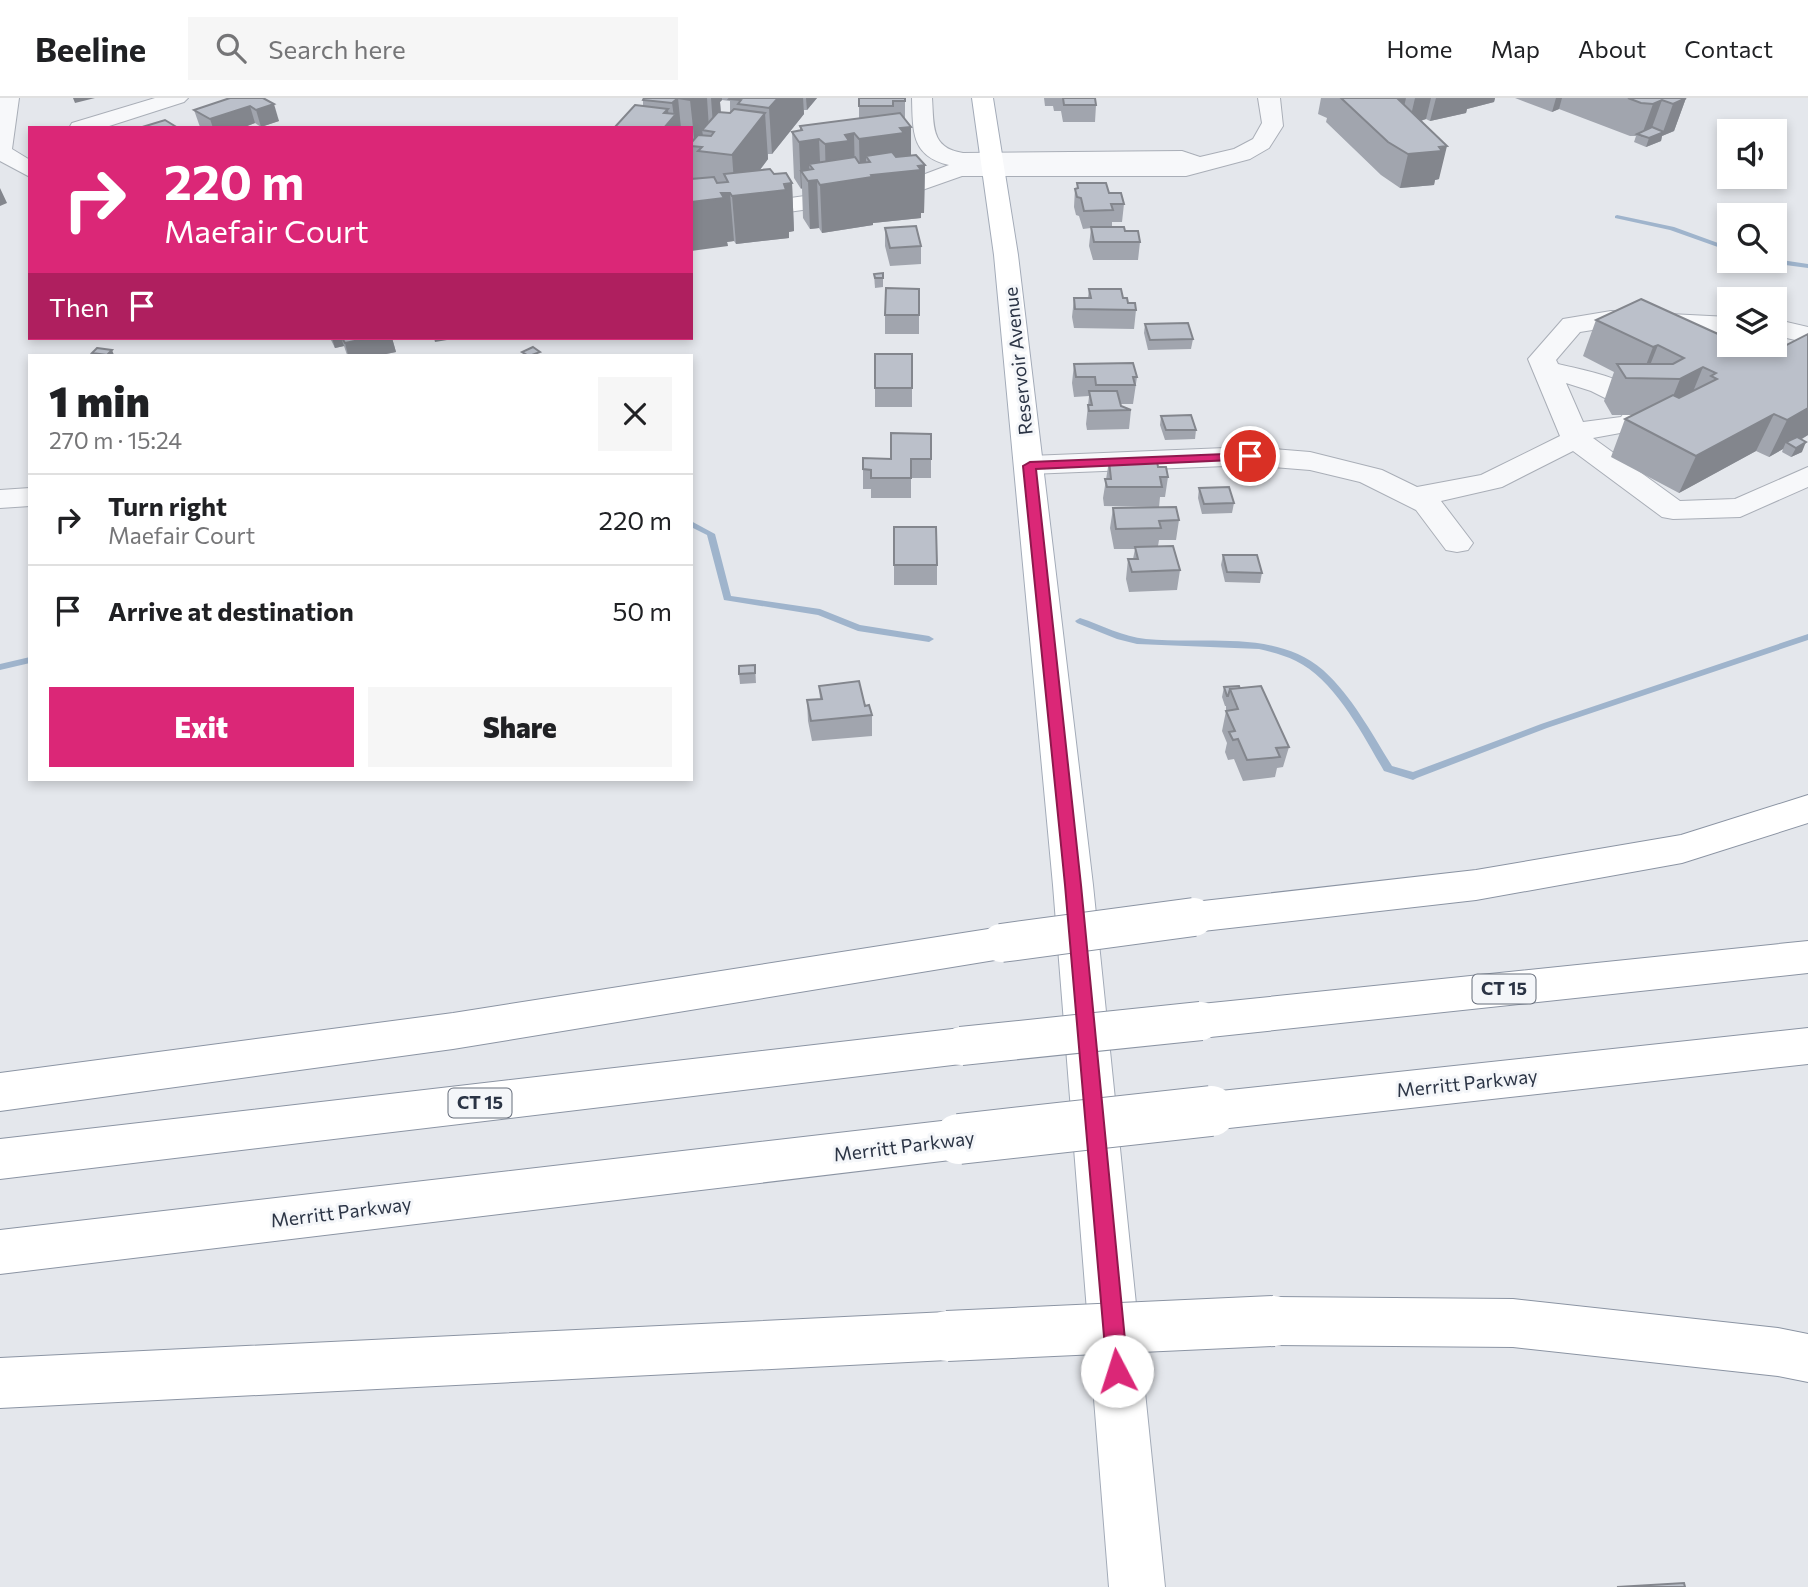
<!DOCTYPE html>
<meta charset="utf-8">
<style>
:root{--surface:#fff;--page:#f6f6f6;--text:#202124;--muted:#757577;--line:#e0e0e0;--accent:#db2777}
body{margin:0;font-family:Commissioner,sans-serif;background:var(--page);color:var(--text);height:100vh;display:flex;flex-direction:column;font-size:26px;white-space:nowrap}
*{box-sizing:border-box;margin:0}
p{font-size:23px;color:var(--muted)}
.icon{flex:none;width:38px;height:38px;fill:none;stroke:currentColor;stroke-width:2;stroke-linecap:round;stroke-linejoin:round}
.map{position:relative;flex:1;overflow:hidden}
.drawer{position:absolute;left:28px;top:256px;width:665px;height:427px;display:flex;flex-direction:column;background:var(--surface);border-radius:0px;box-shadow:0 4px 10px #0003}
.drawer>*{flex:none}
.banner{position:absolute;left:28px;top:28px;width:665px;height:214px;border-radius:0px;box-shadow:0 4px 10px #0003;background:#db2777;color:#fff;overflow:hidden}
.fabs{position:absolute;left:1717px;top:21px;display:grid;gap:14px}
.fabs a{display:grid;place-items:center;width:70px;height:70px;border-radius:0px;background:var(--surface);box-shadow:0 4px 10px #0003;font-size:35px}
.pin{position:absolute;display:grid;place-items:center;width:60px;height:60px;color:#fff;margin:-30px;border:4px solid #fff;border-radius:50%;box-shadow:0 2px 7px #0007}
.me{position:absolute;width:77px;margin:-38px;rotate:355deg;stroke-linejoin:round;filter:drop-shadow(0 0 5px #0008)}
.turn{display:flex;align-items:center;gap:24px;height:147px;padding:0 21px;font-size:32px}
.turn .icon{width:91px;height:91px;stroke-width:2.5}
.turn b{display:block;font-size:49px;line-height:60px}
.then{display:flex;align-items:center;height:66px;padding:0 21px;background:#0003;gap:14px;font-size:26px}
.round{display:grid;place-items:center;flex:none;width:74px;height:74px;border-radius:0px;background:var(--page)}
.summary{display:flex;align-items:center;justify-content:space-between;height:119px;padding:0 21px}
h1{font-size:42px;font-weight:800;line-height:52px}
.button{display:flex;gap:14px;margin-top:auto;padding:14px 21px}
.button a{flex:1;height:80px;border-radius:0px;background:var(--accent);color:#fff;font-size:28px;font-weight:800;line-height:80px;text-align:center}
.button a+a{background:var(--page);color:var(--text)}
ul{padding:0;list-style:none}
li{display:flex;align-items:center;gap:21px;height:91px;padding:0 21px;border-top:2px solid var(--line)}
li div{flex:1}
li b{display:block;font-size:26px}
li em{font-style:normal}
header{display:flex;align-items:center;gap:42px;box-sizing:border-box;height:98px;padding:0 35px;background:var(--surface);border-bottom:2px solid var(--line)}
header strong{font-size:33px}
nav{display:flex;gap:38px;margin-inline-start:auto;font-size:24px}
.search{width:490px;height:63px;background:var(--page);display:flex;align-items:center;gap:18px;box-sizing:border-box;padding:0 24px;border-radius:0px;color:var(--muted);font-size:26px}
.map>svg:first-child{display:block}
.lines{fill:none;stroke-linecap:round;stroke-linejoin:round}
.stream{fill:#9fb4cc;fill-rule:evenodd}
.minor-casing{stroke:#a9aeb7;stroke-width:2}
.major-casing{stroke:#a3abb8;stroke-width:2}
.highway-casing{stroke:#8b94a3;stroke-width:2}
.minor{fill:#f7f8fa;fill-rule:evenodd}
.major{fill:#fff;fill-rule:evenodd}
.highway{fill:#fff;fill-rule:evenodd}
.highway-bridge-far1-casing{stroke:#8b94a3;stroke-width:40;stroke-linecap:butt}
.highway-bridge-casing{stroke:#8b94a3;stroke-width:52;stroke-linecap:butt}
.highway-bridge-far1{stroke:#fff;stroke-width:38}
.highway-bridge{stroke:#fff;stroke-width:50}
.wall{fill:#a1a5ae;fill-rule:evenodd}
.shaded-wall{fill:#83868d;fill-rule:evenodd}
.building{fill:#bbc0ca;stroke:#83868d;stroke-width:2}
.route{fill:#db2777;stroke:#8e194d;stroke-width:2}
.labels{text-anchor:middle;stroke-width:6;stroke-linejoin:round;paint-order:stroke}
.shield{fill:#f4f6f9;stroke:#676e7b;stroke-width:2}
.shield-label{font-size:18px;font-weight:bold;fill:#2b3445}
.street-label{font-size:19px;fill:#2b3445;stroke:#f4f6f9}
</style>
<header>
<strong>Beeline</strong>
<div class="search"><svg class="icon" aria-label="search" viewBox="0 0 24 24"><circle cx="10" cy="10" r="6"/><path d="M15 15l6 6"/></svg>Search here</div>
<nav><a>Home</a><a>Map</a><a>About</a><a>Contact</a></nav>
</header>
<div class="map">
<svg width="1808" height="1489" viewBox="0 0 1808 1489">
<rect width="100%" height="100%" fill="#e4e7ec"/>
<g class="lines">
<g class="stream">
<path d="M1617,117L1674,129L1729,149V153L1670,132L1615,120V118Z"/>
<path d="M1774,161L1808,166V170L1771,165L1768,163Z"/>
<path d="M691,423L715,436L731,498L820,511L860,527L929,538L934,541L929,544L858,533L818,517L724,502L707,437L691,429Z"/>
<path d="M1080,520C1102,527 1123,539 1146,541C1204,547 1275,531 1323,572C1352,598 1372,636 1392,668L1413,674L1541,626L1808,536V542L1547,630L1417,680L1413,682L1384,673C1363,637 1335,582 1296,563C1284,557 1271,554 1259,551L1137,546L1117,541L1077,525L1075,523Z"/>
<path d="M30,559V565L0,572V566Z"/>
</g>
<defs>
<g id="minor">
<path d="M0,0H19L12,51L30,62V79L0,63Z"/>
<path d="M155,0H188L184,4L103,30H69L72,25Z"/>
<path d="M912,0H932C934,27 930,50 963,55L1182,53L1200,59L1234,51L1253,41L1262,25L1258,0H1280L1283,28L1269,50L1250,61L1186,78H962L908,97L726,123L691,124V110L726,109L904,84L949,67C911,58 913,34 912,0Z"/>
<path d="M1611,213L1729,219V235L1611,229L1580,234L1556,262L1558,266C1585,273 1627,278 1644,303L1639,309L1646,311L1650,317L1642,331L1593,340L1680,403L1735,401L1808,369V389L1740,419L1673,421L1662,419L1573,353L1502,389L1441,403L1473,445L1468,452L1457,454L1446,452L1416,412L1360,384L1310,372L1250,367L1030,376L1020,373L1015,367L1020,361L1030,358L1250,349L1310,354L1382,372L1417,389L1481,377L1560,338L1528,261L1563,221ZM1566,285L1591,293L1627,311L1621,319L1583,324Z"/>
<path d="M1774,221L1808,229V245L1774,237Z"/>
<path d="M30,390V408L0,410V392Z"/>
</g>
<path id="major" d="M972,0H993L1018,157L1093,787L1165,1489H1109L1053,787L994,157Z"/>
<g id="highway">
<path d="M1808,697V725L1682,765L1476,802L1194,834L1180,830L1174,819L1180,808L1194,804L1476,772L1681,737Z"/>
<path d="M1001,829L1015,834L1021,845L1015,856L1001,861L453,951L0,1013V975L453,915Z"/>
<path d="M1808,843V875L1201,940L1186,935L1180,923L1186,911L1201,906Z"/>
<path d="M961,930L976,935L983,948L976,961L961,966L0,1081V1041Z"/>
<path d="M1808,930V966L1211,1032L1195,1026L1189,1013L1195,1000L1211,994Z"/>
<path d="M959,1021L975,1027L982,1041L975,1055L959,1061L0,1176V1132Z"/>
<path d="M1274,1199L1513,1201L1778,1230L1808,1236V1284L1778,1278L1513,1249L1274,1247L1256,1240L1249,1223L1256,1206Z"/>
<path d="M947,1214L965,1221L972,1238L965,1255L947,1262L0,1310V1260Z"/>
</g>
</defs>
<use href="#minor" class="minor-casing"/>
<use href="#major" class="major-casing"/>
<use href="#highway" class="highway-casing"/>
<use href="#minor" class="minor"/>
<use href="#major" class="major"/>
<use href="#highway" class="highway"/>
<defs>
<g id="highway-bridge-far1">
<path d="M1001,845L1194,819"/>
<path d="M961,948L1201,923"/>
</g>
<g id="highway-bridge">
<path d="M959,1041L1211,1013"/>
<path d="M947,1238L1274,1223"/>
</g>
</defs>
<use href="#highway-bridge-far1" class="highway-bridge-far1-casing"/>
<use href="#highway-bridge" class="highway-bridge-casing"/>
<use href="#highway-bridge-far1" class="highway-bridge-far1"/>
<use href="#highway-bridge" class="highway-bridge"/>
</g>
<g class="wall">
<path d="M263,0L279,23L261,29L255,25L242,30H201L200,29L194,12Z"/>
<path d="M644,0H817L807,12H804V16L772,56H768V61L760,72L774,76L792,85L794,133L789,134V140L736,146L734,143L727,144L728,148L693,81L691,67V30H614L643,8V2ZM722,2L730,3V15H721L720,4Z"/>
<path d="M859,0H905V22L911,29V57L925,67L924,115H921V120L873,125V127L822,135L819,130L810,131L803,120L802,90L801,91L794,80L792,34L800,33V28L859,21Z"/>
<path d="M1044,0H1095L1096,7L1095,24H1063L1061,13H1054L1053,8H1045Z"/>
<path d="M1321,0H1495L1494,4L1467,11L1466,15L1430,23L1426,21L1421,23L1439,81L1435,82L1434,87L1400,90L1381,77L1326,24L1327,20L1318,16Z"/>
<path d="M1515,0H1686L1674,33L1662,38L1661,43L1646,49L1634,44L1636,38H1630L1559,11L1552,14Z"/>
<path d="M1077,85L1109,95L1124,106L1122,124H1112V129L1125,133L1140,144L1138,162H1093L1089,148L1091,130L1083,131L1079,118L1076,117L1074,109L1075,91H1077Z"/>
<path d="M885,130L921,148V166L890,168L885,148Z"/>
<path d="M883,175V189L875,190L874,176Z"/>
<path d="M919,191V236H885V217Z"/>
<path d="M1089,191L1123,200L1136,212L1134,231L1074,230L1072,219L1074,200H1088Z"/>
<path d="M1641,201L1808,337L1802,341V354L1791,359L1782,354L1783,351L1769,359L1756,353L1679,395L1611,359L1625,321L1633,317H1612L1604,303L1614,274L1583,258L1596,222Z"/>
<path d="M1145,226L1193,241L1191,251L1148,252L1144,235Z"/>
<path d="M125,240H154L126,242Z"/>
<path d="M330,240H392L396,254L381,257H347L344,248L335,250Z"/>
<rect x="875" y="256" width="37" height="53"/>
<path d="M1074,266L1137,279L1133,306H1120L1121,308L1131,312L1129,331L1087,332L1086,326L1089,298L1074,299L1072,285Z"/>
<path d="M1161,318L1196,332L1195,341L1165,342L1160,327Z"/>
<path d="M931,336V380H911V400H871V391H863V371L891,361Z"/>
<path d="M1109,363L1158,369L1168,379L1165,399H1160L1159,409L1104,408L1103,400Z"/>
<path d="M1199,390L1234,405L1232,415L1202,416L1198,400Z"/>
<path d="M1113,410L1179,422L1176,442H1159L1158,448L1180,472L1177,492L1129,494L1126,481L1128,461H1133L1135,451H1114L1110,430Z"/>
<path d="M894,429L937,467V487H894Z"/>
<path d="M1223,457L1262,475L1260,485L1225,484L1221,467Z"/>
<path d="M755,567L756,585L740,586L739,576Z"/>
<path d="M819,588L865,608L872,617V638L812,643L808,623L807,602L820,601Z"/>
<path d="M1224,589L1240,590L1289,649L1283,669L1277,670L1275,679L1243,683L1234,661L1228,662L1225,654L1227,645L1222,633L1226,613V608H1225L1222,599Z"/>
</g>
<g class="shaded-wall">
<path d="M73,0H95L75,5Z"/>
<path d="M678,0L681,30H664V15L668,11L669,24L674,19L672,5Z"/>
<path d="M692,0H707L709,30L702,32L703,38L695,48L690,2Z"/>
<path d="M711,0H722V2L720,4L721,17L713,27Z"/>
<path d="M778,0H803L804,16L772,56L769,10Z"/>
<path d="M806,0H817L807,12Z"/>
<path d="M1389,0H1406L1401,22Z"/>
<path d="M1415,0H1431L1426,21L1409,26Z"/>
<path d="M1436,0H1495L1494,4L1467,11L1466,15L1430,23Z"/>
<path d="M1556,0H1562L1559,11L1552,14Z"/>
<path d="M1686,0L1674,33L1662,38L1661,43L1646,49L1649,40L1663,34L1673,6Z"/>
<path d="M1662,2L1650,35L1641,39L1653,6Z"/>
<path d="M893,3V37L900,30L911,29V73L918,68L925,67L924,115H921V120L873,125V127L822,135L820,87L817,82L819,130L810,131L808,83L801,73L802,90L801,91L799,44L819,41L821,86H826L825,46L845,37L854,35L855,82L860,81L859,41L893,37ZM866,58L870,64L866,80ZM809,66L813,71L810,83Z"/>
<path d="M274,6L279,23L261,29L256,12Z"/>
<path d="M250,8L255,25L242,30H213L210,21Z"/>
<path d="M765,15L768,61L741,97L792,85L794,133L789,134V140L736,146L732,98H735L732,57Z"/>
<path d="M1447,48L1439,81L1435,82L1434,87L1400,90L1408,56Z"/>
<path d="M0,90L7,105L0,108Z"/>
<path d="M721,95H730L734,143L727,144L728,148L691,153V104Z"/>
<path d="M332,240H341L344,248L335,250Z"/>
<path d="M369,240H392L396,254L381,257H348L345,245Z"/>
<path d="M434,240H446L447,242L435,244Z"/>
<path d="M1658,247L1645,280H1641L1653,249Z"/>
<path d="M112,252L114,257H107Z"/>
<path d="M1703,269L1688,306L1665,318L1680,281Z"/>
<path d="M1808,310V337L1791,347L1786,344L1783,351L1769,359L1787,322Z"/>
<path d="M1774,316L1756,353L1679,395L1696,358Z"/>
<path d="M1806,344L1802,354L1791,359L1796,350Z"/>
</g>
<g class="building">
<path d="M230,0H263L274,6L256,12L250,8L210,21L194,12Z"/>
<path d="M644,0H692L690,2L678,0L672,5L643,2Z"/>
<path d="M730,0H778L769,10L738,6L741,2L729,1Z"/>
<path d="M859,0H905V3H893V8H859Z"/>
<path d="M1063,0H1095L1096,7H1064Z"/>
<path d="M1341,0H1397L1447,48L1439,49L1442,53L1408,56L1388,44Z"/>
<path d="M1628,0H1686L1673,6L1662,2L1653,6L1641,5Z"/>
<path d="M635,7L668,11L664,15L676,16L664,30H614Z"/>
<path d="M734,11L765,15L732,57L698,53L702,49L691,48V45L698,37L711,38L714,34L702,32L718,14L730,15Z"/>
<path d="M900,15L911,29L900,30L904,35L859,41L854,35L845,37L849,43L825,46L819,41L799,44L792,34L802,32L800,28Z"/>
<path d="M165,22L178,30H139Z"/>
<path d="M1652,29L1664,34L1649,40L1637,36Z"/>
<path d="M892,54L896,59L916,57L925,67L918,68L921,72L871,77L872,79L820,87L817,82L808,83L801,73L813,71L809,66L855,59L859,65L870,64L866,58Z"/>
<path d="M770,71L774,76L786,75L792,85L784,86L786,92L732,98L730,95H721L724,100L691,104V81L714,79L717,85L728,84L724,76Z"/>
<path d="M1077,85H1106L1109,95H1121L1124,106H1111L1113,112L1084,113L1081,100L1077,99L1075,91L1078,90Z"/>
<path d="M916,128L921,148L890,150L885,130Z"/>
<path d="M1091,129H1124L1125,133H1138L1140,144H1094Z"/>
<path d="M883,175V180H875L874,176Z"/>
<path d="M886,190L919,191V217H885Z"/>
<path d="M1089,191H1121L1123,200H1127L1128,205H1135L1136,212L1075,211L1074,200H1091Z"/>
<path d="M1641,201L1729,241V247H1740L1765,258L1808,236V310L1787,322L1774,316L1696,358L1625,321L1673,297L1679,300L1717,281L1711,278L1716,275L1703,269L1680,281L1626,280L1617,266H1673L1684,260L1658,247L1653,249L1596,222Z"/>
<path d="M1188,225L1193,241L1150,242L1145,226Z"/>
<path d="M342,240H369L345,245Z"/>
<path d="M533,249L540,254L532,257H527L522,254Z"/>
<path d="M97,250L112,252L107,257L92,255Z"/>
<rect x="875" y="256" width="37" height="34"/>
<path d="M1133,265L1137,279H1133L1135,287H1096L1095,279H1076L1074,266Z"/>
<path d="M1089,293H1117L1121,308L1131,312L1089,313L1088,307H1092Z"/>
<path d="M1191,317L1196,332H1166L1161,318Z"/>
<path d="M891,335L931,336V361H911V380H871V372L863,371V360L891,361Z"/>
<path d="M1797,339L1806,344L1796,350L1786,344Z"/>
<path d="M1109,363H1157L1158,369H1166L1168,379H1160L1162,389H1107L1105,381H1111Z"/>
<path d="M1229,389L1234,405L1204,406L1199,390Z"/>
<path d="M1176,409L1179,422L1159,423L1161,430L1116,431L1113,410Z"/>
<path d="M894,429H936L937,467H894Z"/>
<path d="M1173,448L1180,472L1132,474L1128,461H1138L1135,449Z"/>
<path d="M1223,457H1257L1262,475L1227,474Z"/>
<path d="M755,567V575L739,576V568Z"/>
<path d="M859,583L865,608L869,607L872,617L811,623L807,602L822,601L819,588Z"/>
<path d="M1239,588L1240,591H1230L1228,598H1227L1224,589Z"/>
<path d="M1261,588L1289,649L1276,650L1280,659L1247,662L1238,641L1233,642L1229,634L1235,633L1226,613L1238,611L1230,591Z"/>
<path d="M1684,1485L1685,1489H1617Z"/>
</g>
<path class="route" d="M1250,355L1254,356V361L1036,371L1081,787L1128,1273L1125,1280L1117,1283L1110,1280L1107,1273L1065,787L1023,368L1030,364Z"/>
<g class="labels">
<g class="shield">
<rect x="1472.5" y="876.5" width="63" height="29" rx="5"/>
<rect x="448.5" y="990.5" width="63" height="29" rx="5"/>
</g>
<g class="shield-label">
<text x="1504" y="897">CT 15</text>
<text x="480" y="1011">CT 15</text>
</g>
<g class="street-label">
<text transform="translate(1018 263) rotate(-96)" y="7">Reservoir Avenue</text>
<text transform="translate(1467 985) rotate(-6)" y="7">Merritt Parkway</text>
<text transform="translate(904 1048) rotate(-7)" y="7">Merritt Parkway</text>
<text transform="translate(341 1114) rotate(-7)" y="7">Merritt Parkway</text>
</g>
</g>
</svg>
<div class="fabs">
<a><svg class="icon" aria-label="sound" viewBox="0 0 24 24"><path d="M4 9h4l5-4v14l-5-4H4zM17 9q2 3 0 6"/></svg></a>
<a><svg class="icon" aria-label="search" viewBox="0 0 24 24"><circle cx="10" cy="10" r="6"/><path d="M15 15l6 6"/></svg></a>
<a><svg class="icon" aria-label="layers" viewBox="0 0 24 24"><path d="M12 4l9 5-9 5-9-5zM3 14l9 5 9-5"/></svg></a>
</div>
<div class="pin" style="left:1250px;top:358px;background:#d93025"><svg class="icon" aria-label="arrive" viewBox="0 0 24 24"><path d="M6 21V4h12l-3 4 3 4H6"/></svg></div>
<svg class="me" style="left:1117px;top:1273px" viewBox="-20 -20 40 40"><circle r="19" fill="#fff"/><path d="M0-13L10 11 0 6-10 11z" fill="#db2777"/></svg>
<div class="banner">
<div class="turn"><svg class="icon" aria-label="right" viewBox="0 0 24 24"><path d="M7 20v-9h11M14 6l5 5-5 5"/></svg><div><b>220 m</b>Maefair Court</div></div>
<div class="then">Then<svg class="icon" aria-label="arrive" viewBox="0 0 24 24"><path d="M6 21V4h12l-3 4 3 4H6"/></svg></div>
</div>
<section class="drawer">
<div class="summary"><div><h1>1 min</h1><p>270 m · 15:24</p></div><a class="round"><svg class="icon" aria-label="close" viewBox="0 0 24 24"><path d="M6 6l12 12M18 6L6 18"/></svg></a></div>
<ul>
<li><svg class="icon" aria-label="right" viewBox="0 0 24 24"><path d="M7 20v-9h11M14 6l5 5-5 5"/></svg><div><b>Turn right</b><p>Maefair Court</p></div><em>220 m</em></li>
<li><svg class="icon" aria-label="arrive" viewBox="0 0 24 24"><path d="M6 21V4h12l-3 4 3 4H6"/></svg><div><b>Arrive at destination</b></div><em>50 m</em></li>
</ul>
<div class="button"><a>Exit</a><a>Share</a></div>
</section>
</div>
